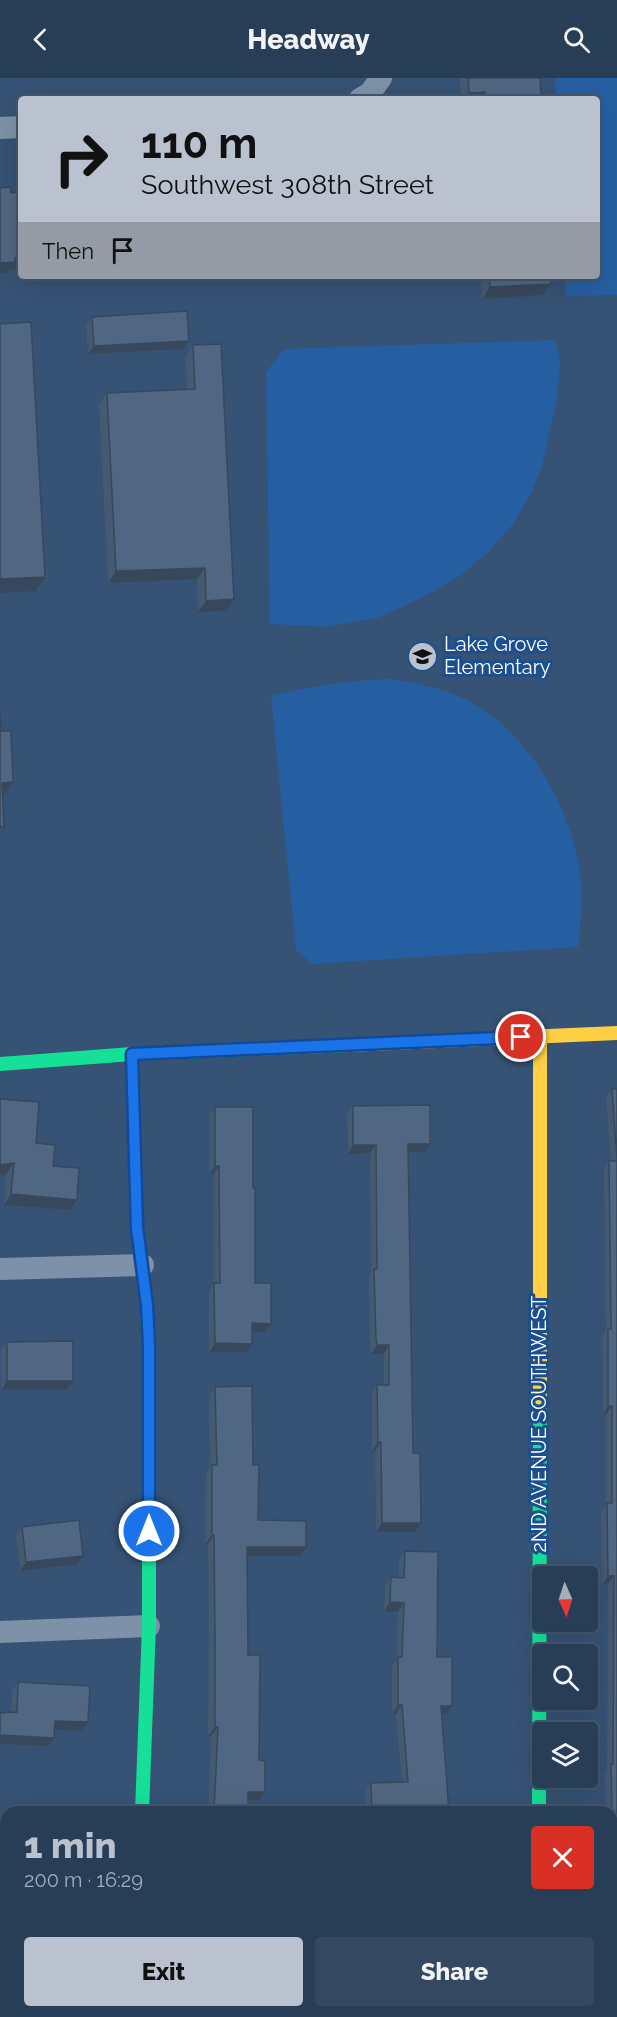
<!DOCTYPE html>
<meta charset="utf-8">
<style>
:root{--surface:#283e57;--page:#344961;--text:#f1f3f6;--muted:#a5aeba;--line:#44576d;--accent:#b9c2ce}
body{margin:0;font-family:Raleway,sans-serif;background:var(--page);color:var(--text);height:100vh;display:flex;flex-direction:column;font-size:22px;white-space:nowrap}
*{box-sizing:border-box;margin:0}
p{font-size:20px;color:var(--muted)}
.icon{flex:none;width:33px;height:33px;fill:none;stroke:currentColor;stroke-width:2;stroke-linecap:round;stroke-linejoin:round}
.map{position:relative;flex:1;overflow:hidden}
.sheet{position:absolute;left:0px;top:1728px;width:618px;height:212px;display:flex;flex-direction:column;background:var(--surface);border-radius:18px 18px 0 0;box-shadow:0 6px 24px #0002,0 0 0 2px var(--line)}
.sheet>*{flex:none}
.hud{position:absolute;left:18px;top:18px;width:582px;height:183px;border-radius:6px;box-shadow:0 6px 24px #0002,0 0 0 2px var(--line);background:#b9c2ce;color:#111;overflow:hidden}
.needle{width:39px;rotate:177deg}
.tools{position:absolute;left:532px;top:1488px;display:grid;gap:12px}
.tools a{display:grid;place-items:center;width:66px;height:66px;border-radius:6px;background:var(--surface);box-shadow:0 6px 24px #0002,0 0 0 2px var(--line);font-size:30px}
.pin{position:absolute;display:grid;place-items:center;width:51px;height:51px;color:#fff;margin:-26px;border:3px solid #fff;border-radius:50%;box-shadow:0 2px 6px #0007}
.me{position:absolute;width:66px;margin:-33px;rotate:0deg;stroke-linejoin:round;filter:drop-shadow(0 0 4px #0008)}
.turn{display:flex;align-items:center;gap:21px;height:126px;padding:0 24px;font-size:27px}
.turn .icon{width:78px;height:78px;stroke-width:2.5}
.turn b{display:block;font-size:42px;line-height:51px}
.then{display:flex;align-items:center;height:57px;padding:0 24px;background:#0003;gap:12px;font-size:22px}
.round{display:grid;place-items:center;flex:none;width:63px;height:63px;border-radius:6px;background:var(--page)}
.head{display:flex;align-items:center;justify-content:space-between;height:102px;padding:0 24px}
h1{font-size:36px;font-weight:800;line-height:45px;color:var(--accent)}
.primary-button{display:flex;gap:12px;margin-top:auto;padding:12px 24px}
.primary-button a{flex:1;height:69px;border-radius:6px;background:var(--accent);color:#111;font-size:24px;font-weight:800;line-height:69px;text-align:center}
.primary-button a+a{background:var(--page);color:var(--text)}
header{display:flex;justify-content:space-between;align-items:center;height:78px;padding:0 24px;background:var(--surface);font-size:27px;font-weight:800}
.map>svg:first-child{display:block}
.green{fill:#265fa1}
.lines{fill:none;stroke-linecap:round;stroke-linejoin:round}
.street{stroke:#7d92a8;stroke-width:22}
.fast{stroke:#16e098;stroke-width:14}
.slow{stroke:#ffcf43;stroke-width:14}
.jam{stroke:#f24e42;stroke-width:14}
.wall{fill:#455971}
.shaded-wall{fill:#38485c}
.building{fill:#506783;stroke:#38485c;stroke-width:1.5}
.route-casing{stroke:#114b97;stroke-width:15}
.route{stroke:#1a73e8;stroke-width:10}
.labels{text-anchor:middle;stroke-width:6;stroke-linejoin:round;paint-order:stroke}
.poi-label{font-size:20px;fill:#fff;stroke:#1b4f8f;text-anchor:start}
.street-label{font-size:20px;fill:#fff;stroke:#1b4f8f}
</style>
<header><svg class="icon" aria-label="back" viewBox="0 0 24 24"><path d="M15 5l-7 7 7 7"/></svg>Headway<svg class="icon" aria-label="search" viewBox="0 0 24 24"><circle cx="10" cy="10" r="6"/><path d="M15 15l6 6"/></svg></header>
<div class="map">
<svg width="617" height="1939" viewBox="0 0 617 1939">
<rect width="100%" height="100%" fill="#365274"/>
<g class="green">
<path d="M555,0H617V217L566,218L565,198H597V21H556Z"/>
<path d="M555,262L560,284L557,321L542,388L531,416L513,446L489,473L460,498L422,520L377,540L326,549L270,546L266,294L284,271Z"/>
<path d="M391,601C413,605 437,609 458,618C528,647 579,740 582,814C582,832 580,851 578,869L313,886L296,872L271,618C311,608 350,602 391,601Z"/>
</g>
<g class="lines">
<g class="street">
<path d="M360,21L370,15L381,0"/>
<path d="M0,50L21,49"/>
<path d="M0,1191L143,1187"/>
<path d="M0,1554L149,1548"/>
<path d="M0,1927H6"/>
<path d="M141,1934L142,1939"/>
<path d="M545,1934V1939"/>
</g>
<g class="fast">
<path d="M0,986L132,976L349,967"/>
<path d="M142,1734L149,1548V1268L147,1228"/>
<path d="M539,1734L540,1329"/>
</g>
<g class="slow">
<path d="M349,967L617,955"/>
<path d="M540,1329V958"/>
</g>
<path class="jam" d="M132,976L137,1150L147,1228"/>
</g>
<g class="wall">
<path d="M460,0H540L541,21H461Z"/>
<path d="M480,198H551L543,217L482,221Z"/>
<path d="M92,239L189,263L183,271L88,276L86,248Z"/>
<path d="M193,267L234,521L226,533L198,534L197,501L108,505L99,326L107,315L187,311L185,279Z"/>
<path d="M612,1011H617V1939H610L609,1934H612V1734H606L605,1694L607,1692L608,1506H602L601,1434L606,1427V1336H603L602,1259L606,1254L604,1092L609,1083H611L606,1019Z"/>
<path d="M353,1028L425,1074H408L415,1454H376L375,1373H372V1316L377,1307H384V1276H371L370,1270L369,1199L371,1195L370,1075L348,1076L347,1036Z"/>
<path d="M215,1029L253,1110L255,1205L271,1246L265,1254H252V1266L246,1274H209V1214L214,1205V1096H209L210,1037Z"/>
<path d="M36,1065L53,1088L70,1132L4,1127L6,1096L0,1097Z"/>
<path d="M7,1264L73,1303L67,1311L1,1312V1272Z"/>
<path d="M215,1309L253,1387L258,1442L306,1469L300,1478H247L248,1577L259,1682L265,1714L258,1723H248V1734H208L211,1658H208L209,1565L208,1466H205L206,1396L210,1389L209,1318Z"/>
<path d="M22,1449L77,1486L20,1493L16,1457Z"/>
<path d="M405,1473L437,1579L446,1636H442L449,1734H366L365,1713L371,1705L402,1704L396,1636H392V1588L397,1582L398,1534L384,1533L385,1508L391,1499L399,1500V1482Z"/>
<path d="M18,1604L82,1653L55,1651L48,1668L0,1666V1635H11L12,1613Z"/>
<rect x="0" y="1782" width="6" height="109"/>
<rect x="213" y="1934" width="39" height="5"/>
<path d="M413,1934H454V1939H414Z"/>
</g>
<g class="shaded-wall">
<path d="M485,14L481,21H465L469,15Z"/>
<path d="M21,179V191H10L7,195L0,196V185L15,180Z"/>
<path d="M366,198H409L364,201Z"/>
<path d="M551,206L543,217L482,221L490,209Z"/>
<path d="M189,263L183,271L88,276L94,268Z"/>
<path d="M205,490L197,501L108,505L116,493Z"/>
<path d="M45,499L36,513L0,515V501Z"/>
<path d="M234,521L226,533L198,534L206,523Z"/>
<path d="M13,704L3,718L2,705Z"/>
<path d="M408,1066H430L425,1074H402Z"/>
<path d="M353,1067H376L370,1075L348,1076Z"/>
<path d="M14,1085L6,1096L0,1097V1087Z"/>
<path d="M215,1088H219L214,1096H209Z"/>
<path d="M11,1116L77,1122L70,1132L4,1127Z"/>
<path d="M252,1245L271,1246L265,1254H246Z"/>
<path d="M215,1265L252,1266L246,1274H209Z"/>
<path d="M377,1267H389L384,1276H371Z"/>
<path d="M7,1303H73L67,1311L1,1312Z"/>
<path d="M608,1328H612L606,1336H603Z"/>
<path d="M378,1364H381L375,1373H372Z"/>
<path d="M382,1445H421L415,1454H376Z"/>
<path d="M212,1457H214L208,1466H205Z"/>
<path d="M247,1469H306L300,1478H241Z"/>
<path d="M83,1478L77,1486L20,1493L26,1484Z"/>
<path d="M608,1498H614L608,1506H602Z"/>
<path d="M390,1524L404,1525L398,1534L384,1533Z"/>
<path d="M398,1627H402L396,1636H392Z"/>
<path d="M441,1628H452L446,1636H435Z"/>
<path d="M55,1643L88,1644L82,1653L49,1651Z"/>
<path d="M215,1649H218L211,1658H208Z"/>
<path d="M0,1657L54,1660L48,1668L0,1666Z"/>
<path d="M248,1714H265L258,1723L242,1722Z"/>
<path d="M2,1881H6V1891H0V1883Z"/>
<path d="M217,1934H221L217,1939H213Z"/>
</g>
<g class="building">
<path d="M468,0H540L541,21H486L485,14L469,15Z"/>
<path d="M11,109V115L21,114V179L15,180V184L0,185V110Z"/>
<path d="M489,198H551V206L490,209Z"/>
<path d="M187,233L189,263L94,268L92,239Z"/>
<path d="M31,244L45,499L0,501V246Z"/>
<path d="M221,266L234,521L206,523L205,490L116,493L107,315L195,311L193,267Z"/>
<path d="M0,635L1,653H11L13,704L2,705L4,749H0Z"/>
<path d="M612,1011H617V1082Z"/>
<path d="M0,1021L39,1024L36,1065L55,1067L53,1088L79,1090L77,1122L11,1116L14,1085L0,1087Z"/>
<path d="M430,1027V1066H408L413,1375H420L421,1445H382L381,1364H378L377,1307H389V1267H377L376,1261L374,1191H377L376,1067H353V1028Z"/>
<path d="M215,1029H253V1110H255V1205H271V1246L252,1245V1266L215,1265L214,1205H220L219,1088H215Z"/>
<path d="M609,1083H617V1931H616L612,1871L613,1773L611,1686H613L614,1498H608L607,1425H612V1328H608V1251H611Z"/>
<path d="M73,1263V1303H7V1264Z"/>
<path d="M252,1308L253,1387H259L258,1442L306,1443V1469H247L248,1577H260L259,1682L265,1683V1714H248V1734H214L218,1649H215V1556L214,1457H212V1387H217L215,1309Z"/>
<path d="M79,1442L83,1478L26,1484L22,1449Z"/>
<path d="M405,1473L438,1474L437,1579H452V1628H441L449,1734H372L371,1705L408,1704L402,1627H398V1579H402L404,1525L390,1524L391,1499L404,1500Z"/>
<path d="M18,1604L90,1608L88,1644L55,1643L54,1660L0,1657V1635L17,1634Z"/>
<path d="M0,1782H6V1881H2L0,1830Z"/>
<path d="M223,1934H252V1939H224Z"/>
<rect x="420" y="1934" width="34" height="5"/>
</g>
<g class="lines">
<defs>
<path id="route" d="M149,1453V1268L147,1227L137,1150L132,976L521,959"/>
</defs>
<use href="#route" class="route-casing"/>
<use href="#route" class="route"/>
</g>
<defs>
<symbol id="school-disc" viewBox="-11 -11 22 22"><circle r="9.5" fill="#b9c2ce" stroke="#1b4f8f"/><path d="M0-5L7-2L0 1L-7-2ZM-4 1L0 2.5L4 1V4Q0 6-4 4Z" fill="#111"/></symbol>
</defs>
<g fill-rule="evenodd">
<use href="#school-disc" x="406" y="562" width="33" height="33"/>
</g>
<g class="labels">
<g class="poi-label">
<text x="444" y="573">Lake Grove<tspan x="444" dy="23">Elementary</tspan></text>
</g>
<g class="street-label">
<text transform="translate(539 1346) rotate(-90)" y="7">2ND AVENUE SOUTHWEST</text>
</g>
</g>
</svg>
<div class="tools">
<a><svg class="needle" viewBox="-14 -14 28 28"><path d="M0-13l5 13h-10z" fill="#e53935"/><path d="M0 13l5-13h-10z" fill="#a5aeba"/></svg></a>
<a><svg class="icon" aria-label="search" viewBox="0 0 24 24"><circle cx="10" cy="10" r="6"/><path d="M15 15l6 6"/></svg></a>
<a><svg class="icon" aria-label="layers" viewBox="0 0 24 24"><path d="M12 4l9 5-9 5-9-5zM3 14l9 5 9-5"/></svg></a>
</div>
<div class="pin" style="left:521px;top:959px;background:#d93025"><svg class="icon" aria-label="arrive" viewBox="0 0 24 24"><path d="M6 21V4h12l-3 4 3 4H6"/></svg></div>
<svg class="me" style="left:149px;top:1453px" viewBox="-20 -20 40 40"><circle r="17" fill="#1a73e8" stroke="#fff" stroke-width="3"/><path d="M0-11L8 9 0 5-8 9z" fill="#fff"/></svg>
<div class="hud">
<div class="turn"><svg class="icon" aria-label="right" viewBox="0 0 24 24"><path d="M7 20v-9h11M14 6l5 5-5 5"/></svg><div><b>110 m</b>Southwest 308th Street</div></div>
<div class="then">Then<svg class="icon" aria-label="arrive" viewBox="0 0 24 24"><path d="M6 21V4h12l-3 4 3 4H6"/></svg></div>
</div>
<section class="sheet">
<div class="head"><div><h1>1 min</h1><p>200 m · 16:29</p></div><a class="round" style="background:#d93025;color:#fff"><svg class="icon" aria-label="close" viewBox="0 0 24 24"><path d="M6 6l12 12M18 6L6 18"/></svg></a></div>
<div class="primary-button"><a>Exit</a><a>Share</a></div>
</section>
</div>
